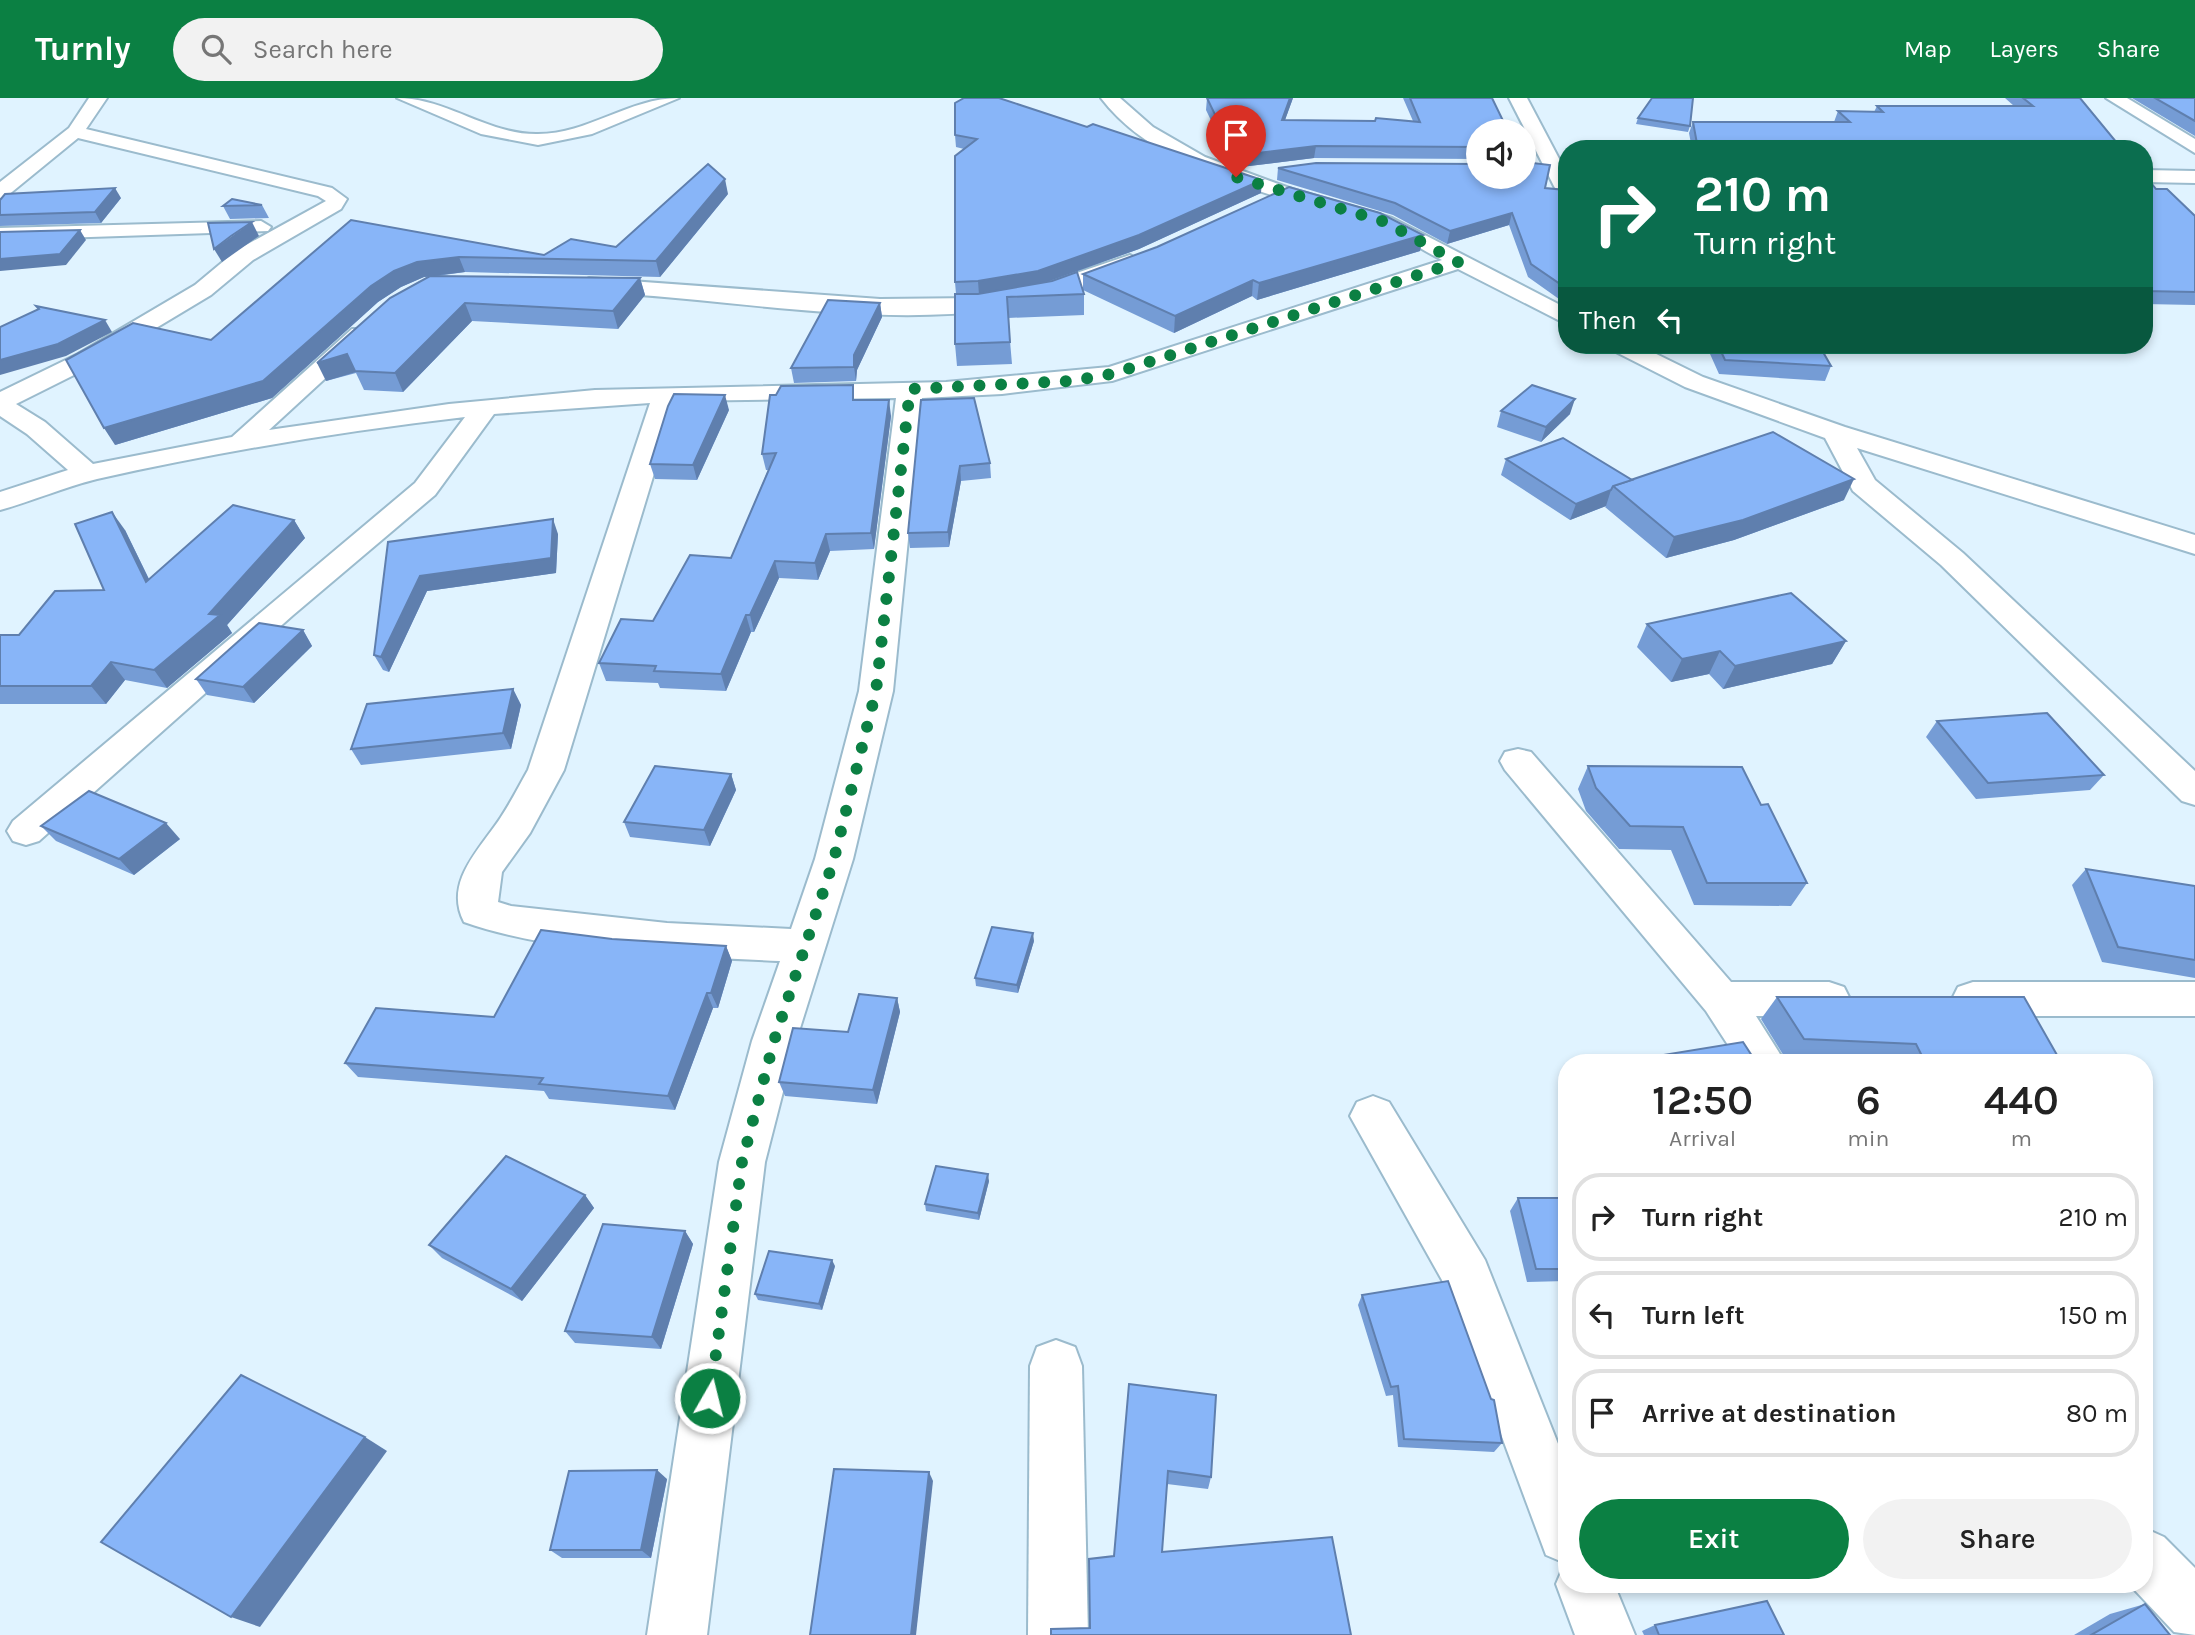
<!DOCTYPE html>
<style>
:root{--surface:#fff;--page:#f2f2f2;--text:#222;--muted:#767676;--line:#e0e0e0;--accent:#0b8043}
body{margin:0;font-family:Karla,sans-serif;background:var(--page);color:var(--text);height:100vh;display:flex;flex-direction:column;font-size:26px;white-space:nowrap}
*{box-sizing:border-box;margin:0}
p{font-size:23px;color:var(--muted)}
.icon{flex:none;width:38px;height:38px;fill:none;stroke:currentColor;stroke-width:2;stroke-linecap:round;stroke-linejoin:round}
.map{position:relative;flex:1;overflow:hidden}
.side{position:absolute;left:1558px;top:956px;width:595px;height:539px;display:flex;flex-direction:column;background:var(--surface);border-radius:28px;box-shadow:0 4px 10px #0003}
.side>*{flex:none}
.top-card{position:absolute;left:1558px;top:42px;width:595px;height:214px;border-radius:28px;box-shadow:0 4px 10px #0003;background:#0b6e4f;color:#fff;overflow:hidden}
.tools{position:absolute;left:1466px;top:21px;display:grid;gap:14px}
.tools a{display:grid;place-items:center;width:70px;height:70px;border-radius:50%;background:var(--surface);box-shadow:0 4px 10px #0003;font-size:35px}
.pin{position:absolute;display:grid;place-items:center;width:60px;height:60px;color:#fff;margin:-72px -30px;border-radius:50% 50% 50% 0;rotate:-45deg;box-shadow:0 0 7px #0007}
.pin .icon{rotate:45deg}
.me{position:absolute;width:77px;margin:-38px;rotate:8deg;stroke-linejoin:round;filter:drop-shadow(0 0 5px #0008)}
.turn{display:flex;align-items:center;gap:24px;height:147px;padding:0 21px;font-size:32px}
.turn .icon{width:91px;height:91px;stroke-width:2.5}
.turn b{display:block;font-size:49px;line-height:60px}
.then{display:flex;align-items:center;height:66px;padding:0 21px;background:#0003;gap:14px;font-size:26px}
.eta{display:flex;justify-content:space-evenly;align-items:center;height:119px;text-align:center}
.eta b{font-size:42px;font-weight:600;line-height:49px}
.cta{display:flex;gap:14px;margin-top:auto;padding:14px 21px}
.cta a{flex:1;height:80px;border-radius:42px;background:var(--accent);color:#fff;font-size:28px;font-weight:600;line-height:80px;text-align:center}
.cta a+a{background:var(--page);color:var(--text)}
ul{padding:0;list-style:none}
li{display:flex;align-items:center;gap:21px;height:88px;margin:0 14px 10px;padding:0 7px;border:4px solid var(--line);border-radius:28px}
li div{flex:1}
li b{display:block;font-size:26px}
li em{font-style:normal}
header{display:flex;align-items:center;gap:42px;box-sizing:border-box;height:98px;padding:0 35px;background:var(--accent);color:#fff}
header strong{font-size:33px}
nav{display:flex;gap:38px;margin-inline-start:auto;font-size:24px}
.search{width:490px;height:63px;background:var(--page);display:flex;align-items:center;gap:18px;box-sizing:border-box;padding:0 24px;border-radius:38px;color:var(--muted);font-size:26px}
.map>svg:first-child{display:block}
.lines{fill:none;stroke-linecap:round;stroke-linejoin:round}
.minor-casing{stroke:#9bbbcd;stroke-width:4}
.minor{fill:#fff;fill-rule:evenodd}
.wall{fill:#759cd5}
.shaded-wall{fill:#5f7fae}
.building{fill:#88b5f8;stroke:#5f7fae;stroke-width:2}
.route{stroke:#0b8043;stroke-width:12;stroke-dasharray:0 21.6}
</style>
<header>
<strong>Turnly</strong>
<div class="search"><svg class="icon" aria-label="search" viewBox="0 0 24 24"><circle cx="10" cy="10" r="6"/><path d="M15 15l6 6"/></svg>Search here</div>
<nav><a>Map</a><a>Layers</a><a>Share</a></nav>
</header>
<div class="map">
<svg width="2195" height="1537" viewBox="0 0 2195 1537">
<rect width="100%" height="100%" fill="#e0f3ff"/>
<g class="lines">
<defs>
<g id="minor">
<path d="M89,0H107L86,31L332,90L347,101L341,111L253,162L211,197L96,266L16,306L45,324L93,366L232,339L352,231H368L372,236L368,241L269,332L449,306L595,292L946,284L1109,269L1442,162C1420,151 1398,135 1375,128C1287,98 1161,79 1101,0H1120L1153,29L1205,59L1292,91L1392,120L1566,210V226L1458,171L1112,283L1002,296L922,300L893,593L853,761L796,943L765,1064L707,1537H647L719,1064L752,943L780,863C679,858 559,857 464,824C443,784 481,750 501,719C511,704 519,688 528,672L650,305L494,316L435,397L292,518L39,743L26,747L13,743L7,733L13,723L415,385L465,319C342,333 218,354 97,381C64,389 33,403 0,412V394L68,372L27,336L0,318V294L78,256L195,187L237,152L326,103L318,98L78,40L7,98L0,100V84L69,30ZM896,300L859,593L815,761L791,831L667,825L511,808L498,804L502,774L530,735L564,672L676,303Z"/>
<path d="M397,0C447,0 488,37 538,36C588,36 629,0 679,0L592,36L538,47L481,36Z"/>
<path d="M1509,0H1527L1566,74V98L1556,92Z"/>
<path d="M2106,0H2127L2195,41V55Z"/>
<path d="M2144,72L2195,73V85L2144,84Z"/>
<path d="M261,123L271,129L268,133L0,142V130Z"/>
<path d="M1130,157L1141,164L1138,169C1091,186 1044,205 995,212C863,229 721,199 589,194L578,187L589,180L880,201L977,200L1029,191Z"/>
<path d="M1608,247H1638L1703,279L1845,329L2195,437V456L1857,350L1875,382L1963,455L2195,673V707L2182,703L1941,467L1853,393L1825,340L1685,289L1612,252Z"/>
<path d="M1518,651L1531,654L1731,884H1829L1844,889L1850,901L1844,913L1829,918H1756L1785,964H1739L1706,913L1505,672L1500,663L1505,654Z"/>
<path d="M1973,884H2195V918H1973L1958,913L1952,901L1958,889Z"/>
<path d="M1373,998L1389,1004L1485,1162L1566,1366V1486H1614L1635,1537H1575L1556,1486L1565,1465L1546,1457L1447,1191L1350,1018L1357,1004Z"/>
<path d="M1056,1242L1075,1249L1082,1268L1088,1537H1028L1030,1268L1037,1249Z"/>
<path d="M2144,1430L2164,1439L2195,1470V1537L2174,1534L2129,1486H2144Z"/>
</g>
</defs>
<use href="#minor" class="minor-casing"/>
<use href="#minor" class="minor"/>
</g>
<g class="wall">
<path d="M1207,0H1293L1285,22L1413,23L1403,0H1492L1479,33V61L1314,60L1241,69L1232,66L1206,12Z"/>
<path d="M2005,0H2080L2122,51H1692L1689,35L1693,24H1834L1838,13L1874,14L1877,8H2014Z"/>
<path d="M2132,0H2195V38Z"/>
<path d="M1638,20L1690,28L1688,34L1636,26Z"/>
<path d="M955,37L1261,95L1139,151L1050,183L1084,196V217L1008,220L1012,266L957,268L955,246L956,196L955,184L964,51L956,49Z"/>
<path d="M1278,70L1566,92V206L1528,179L1509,127L1447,146L1393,117L1277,82Z"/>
<path d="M2144,76L2156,91L2195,118V207L2144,206Z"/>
<path d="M728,96L660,179L465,174L437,178L640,180L645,197L618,231L472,223L403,294L364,292L356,275L326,283L427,179H424L401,189L378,204L272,300L115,347L211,242L351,122L544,157L616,149Z"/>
<path d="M121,100L101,125L0,128V102Z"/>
<path d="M262,107L269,120L230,121L223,108Z"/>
<path d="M1423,137L1420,153L1257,202L1252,198L1174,235L1083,192V176Z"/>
<path d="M880,205L882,219L857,272L856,283L794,285L791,270Z"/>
<path d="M1694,247H1819L1831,268L1825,283L1719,276L1706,247Z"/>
<path d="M974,300L990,365L991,380L961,383L949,449L910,450L908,435Z"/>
<path d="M856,302L891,318L874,451L830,453L818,482L779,480L754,534H751L726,593L660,590L658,585L606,583L599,565L731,460L768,372H766L762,356Z"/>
<path d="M729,312L697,382L655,381L650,366Z"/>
<path d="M1501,313L1570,316L1541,344L1497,329Z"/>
<path d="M1506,361L1632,382L1844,402L1734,442L1666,460L1605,409L1606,408L1570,422L1501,377Z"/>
<path d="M294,422L305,440L227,527L232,535L167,590L125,582L106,606H0V537H19L104,492L125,432L149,481Z"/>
<path d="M558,436L556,475L427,493L389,574L383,572L374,557L388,444Z"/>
<path d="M1647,526L1846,543L1832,566L1723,591L1709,576L1671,584L1637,549Z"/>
<path d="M303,532L312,548L254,605L207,597L196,581Z"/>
<path d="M513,591L521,607L511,651L361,667L351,651Z"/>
<path d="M1937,623L2104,677L2090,692L1976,701L1926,639Z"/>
<path d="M1588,668L1761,707L1807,785L1791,808L1694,807L1671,752L1619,751L1586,713L1578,691Z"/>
<path d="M731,676L736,692L710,748L630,739L624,724Z"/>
<path d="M41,728L180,741L134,777L56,743Z"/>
<path d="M2086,771L2195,788V880L2102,864L2072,787Z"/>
<path d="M612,841L726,848L732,863L718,910H713L675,1012L549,1001L544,993L358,979L345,965L494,919Z"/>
<path d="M1034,843L1018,895L976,888L975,880Z"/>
<path d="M1777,899L2061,964H1823L1787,963L1761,921Z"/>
<path d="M897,900L900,914L877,1006L785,998L779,984Z"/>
<path d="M989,1083L979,1122L926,1113L925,1106Z"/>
<path d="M585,1097L594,1110L522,1203L442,1160L429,1147Z"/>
<path d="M1518,1100H1566V1183L1527,1184L1510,1113Z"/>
<path d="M685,1133L693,1146L661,1251L575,1245L565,1233Z"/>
<path d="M835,1168L822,1212L758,1202L755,1196Z"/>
<path d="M1362,1197L1502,1345L1494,1354L1398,1349L1393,1297L1386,1298L1358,1207Z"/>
<path d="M1129,1286L1211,1379L1208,1391L1167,1386L1162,1454L1090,1530L1114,1458Z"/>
<path d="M667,1381L651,1460H562L550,1452Z"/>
<path d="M2145,1506L2170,1537H2074L2110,1516Z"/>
<path d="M1655,1527L1784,1537H1644L1642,1533Z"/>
</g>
<g class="shaded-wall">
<path d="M1290,0H1293L1281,33L1282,22Z"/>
<path d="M1316,48L1314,60L1241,69L1242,57Z"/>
<path d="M725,81L728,96L660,179L656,163Z"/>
<path d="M1262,82L1261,95L1139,151L1038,187L979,197L978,183Z"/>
<path d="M115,90L121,100L101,125L95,114Z"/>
<path d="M1512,115L1509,127L1447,146L1450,133Z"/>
<path d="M252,124L259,138L222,164L214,151Z"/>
<path d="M80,132L86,142L66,167L0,173V161Z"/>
<path d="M1423,137L1420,153L1257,202L1259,185Z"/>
<path d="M459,159L465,174L424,179L401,189L378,204L272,300L115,347L104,330L371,188L394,173L417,164Z"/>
<path d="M640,180L645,197L618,231L613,213Z"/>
<path d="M1253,182L1252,198L1174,235L1175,218Z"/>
<path d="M465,205L472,223L403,294L395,275Z"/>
<path d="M880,205L882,219L857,272L856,283L854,269V257Z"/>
<path d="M105,222L112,234L66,258L0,277V262Z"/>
<path d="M347,256L356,274L326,283L317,265Z"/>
<path d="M725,297L729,312L697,382L693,367Z"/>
<path d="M1575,301L1570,316L1541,344L1546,329Z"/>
<path d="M889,302L891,318L874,451L871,435Z"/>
<path d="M960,368L961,383L949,449L948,434Z"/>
<path d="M1854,381L1844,402L1734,442L1666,460L1674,439Z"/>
<path d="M1611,392L1606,408L1570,422L1576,406Z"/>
<path d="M112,414L125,432L159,502L146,484Z"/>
<path d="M553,421L558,436L556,475L427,493L389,574L381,559L420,478Z"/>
<path d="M294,422L305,440L227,527L232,535L167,590L154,572L209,516Z"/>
<path d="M826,436L830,453L818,482L815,465Z"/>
<path d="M775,463L779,480L754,534L750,517Z"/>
<path d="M746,517L751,534L726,593L721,576Z"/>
<path d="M303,532L312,548L254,605L243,589Z"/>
<path d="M1846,543L1832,566L1723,591L1735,568Z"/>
<path d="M1720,553L1709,576L1671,584L1682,561Z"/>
<path d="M111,564L125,582L106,606L91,588Z"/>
<path d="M513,591L521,607L511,651L503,635Z"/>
<path d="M731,676L736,692L710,748L704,732Z"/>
<path d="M166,725L180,741L134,777L119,761Z"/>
<path d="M1033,835L1034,843L1018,895L1017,887Z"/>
<path d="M726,848L732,863L718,910L711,895Z"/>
<path d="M707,895L713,910L675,1012L668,998Z"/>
<path d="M897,900L900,914L877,1006L873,992Z"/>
<path d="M988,1076L989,1083L979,1122L978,1115Z"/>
<path d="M585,1097L594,1110L522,1203L511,1191Z"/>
<path d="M685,1133L693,1146L661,1251L652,1239Z"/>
<path d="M832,1162L835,1168L822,1212L819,1206Z"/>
<path d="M365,1339L387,1353L260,1529L231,1519Z"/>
<path d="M657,1372L667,1381L651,1460L641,1452Z"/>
<path d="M929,1374L933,1383L916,1537H911Z"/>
</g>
<g class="building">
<path d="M964,0H999L1087,29L1093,26L1262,82L1139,137L1038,173L978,183L955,184V58L977,41L955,37V5Z"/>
<path d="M1207,0H1290L1282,22L1375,23L1376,20L1420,24L1410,0H1492L1508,33H1479V49L1316,48L1242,57L1233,54Z"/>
<path d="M1652,0H1693L1690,28L1638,20Z"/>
<path d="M2023,0H2080L2122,51H1698L1693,24H1850L1838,13L1883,14L1877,8H2033Z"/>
<path d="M2155,0H2195V23Z"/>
<path d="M1524,64L1550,67L1545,90L1566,92V190L1531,166L1512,115L1450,133L1395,105L1278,70L1316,65L1479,66V79H1524Z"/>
<path d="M708,66L725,81L656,163L459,159L417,164L394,173L371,188L263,283L104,330L66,262L133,225L211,242L351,122L544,157L571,141L616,149Z"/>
<path d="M2144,76L2156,91H2167L2195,118V194L2144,193Z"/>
<path d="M1289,89L1380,115L1423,137L1259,185L1253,182L1175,218L1083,176L1157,149Z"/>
<path d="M115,90L95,114L0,117V102L5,96Z"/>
<path d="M232,101L262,107L223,108Z"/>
<path d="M252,124L231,138L214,151L208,125Z"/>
<path d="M80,132L60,156L0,161V134Z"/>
<path d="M1077,174L1084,196L1007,199L1010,244L955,246V196H978L1052,183Z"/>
<path d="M430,178L640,180L613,213L465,205L395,275L355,273L347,256L317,265L390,200Z"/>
<path d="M828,202L880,205L854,257V269L791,270Z"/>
<path d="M36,208L105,222L58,246L0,262V229L39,211Z"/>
<path d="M1718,247H1819L1831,268L1725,262Z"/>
<path d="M853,287V302H889L871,435L826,436L815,465L775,463L750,517H746L721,576L654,573L656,568L599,565L621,521L653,523L690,457L731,460L776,355L762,356L770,297H776L781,288Z"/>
<path d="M1532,287L1575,301L1546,329L1501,313Z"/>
<path d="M674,296L725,297L693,367L650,366L668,308Z"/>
<path d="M974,300L990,365L960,368L948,434L908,435L921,302Z"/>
<path d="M1773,334L1854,381L1743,422L1674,439L1613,388Z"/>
<path d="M1563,340L1632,382L1613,388L1611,392L1576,406L1506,361Z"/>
<path d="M233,407L294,422L209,516L220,517L154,572L111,564L91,588H0V537H19L55,493L104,492L75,426L112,414L146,484Z"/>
<path d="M553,421L551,460L420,478L381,559L374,557L388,444Z"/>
<path d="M1791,495L1846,543L1735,568L1720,553L1682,561L1647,526Z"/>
<path d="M259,525L303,532L243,589L196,581Z"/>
<path d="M513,591L503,635L351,651L367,606Z"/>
<path d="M2047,615L2104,677L1988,685L1937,623Z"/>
<path d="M655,668L731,676L704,732L624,724Z"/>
<path d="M1588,668L1742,669L1761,707L1768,706L1807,785H1707L1683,729L1630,728L1596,690Z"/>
<path d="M89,693L166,725L119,761L41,728Z"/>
<path d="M2086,771L2195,788V862L2118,849Z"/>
<path d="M992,829L1033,835L1017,887L975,880Z"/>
<path d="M541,832L612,841L726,848L711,895H707L668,998L539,986L543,980L345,965L376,910L494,919Z"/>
<path d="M859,896L897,900L873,992L779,984L793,930L848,934Z"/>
<path d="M1777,899H2024L2061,964H1925L1916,946L1804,941Z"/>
<path d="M1743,944L1756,964H1653L1651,959Z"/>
<path d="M506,1058L585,1097L511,1191L429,1147Z"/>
<path d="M936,1068L988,1076L978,1115L925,1106Z"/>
<path d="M1518,1100H1566V1171H1536Z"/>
<path d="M603,1126L685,1133L652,1239L565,1233Z"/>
<path d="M769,1153L832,1162L819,1206L755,1196Z"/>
<path d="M1448,1183L1491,1301L1494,1302L1502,1345L1404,1341L1398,1288L1391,1289L1362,1197Z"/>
<path d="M241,1277L365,1339L231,1519L101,1444Z"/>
<path d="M1129,1286L1216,1297L1211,1379L1168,1373L1162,1454L1332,1439L1351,1537H1051V1531L1090,1530L1089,1461L1114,1458Z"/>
<path d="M834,1371L929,1374L911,1537H810Z"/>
<path d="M657,1372L641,1452H550L569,1373Z"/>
<path d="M1767,1503L1784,1537H1659L1655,1527Z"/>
<path d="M2145,1506L2170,1537H2091Z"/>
</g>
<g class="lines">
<path class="route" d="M710,1300L742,1064L774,943L834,761L876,593L910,291L1071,283L1112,276L1458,164L1385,124L1236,79"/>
</g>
</svg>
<div class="tools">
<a><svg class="icon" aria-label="sound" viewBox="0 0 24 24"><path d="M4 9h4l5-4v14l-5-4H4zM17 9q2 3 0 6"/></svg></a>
</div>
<div class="pin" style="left:1236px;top:79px;background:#d93025"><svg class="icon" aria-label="arrive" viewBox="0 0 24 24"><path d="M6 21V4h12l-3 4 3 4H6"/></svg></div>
<svg class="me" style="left:710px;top:1300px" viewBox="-20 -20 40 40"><circle r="17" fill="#0b8043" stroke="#fff" stroke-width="3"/><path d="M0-11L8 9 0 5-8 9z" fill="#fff"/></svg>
<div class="top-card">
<div class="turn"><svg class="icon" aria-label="right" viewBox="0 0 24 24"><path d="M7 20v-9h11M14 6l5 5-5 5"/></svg><div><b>210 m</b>Turn right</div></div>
<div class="then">Then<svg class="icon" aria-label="left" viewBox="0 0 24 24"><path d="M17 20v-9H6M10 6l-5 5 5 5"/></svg></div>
</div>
<section class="side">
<div class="eta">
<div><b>12:50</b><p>Arrival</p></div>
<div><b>6</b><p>min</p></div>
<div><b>440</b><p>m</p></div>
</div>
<ul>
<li><svg class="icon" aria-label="right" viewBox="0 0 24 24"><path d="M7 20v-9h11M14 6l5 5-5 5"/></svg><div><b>Turn right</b></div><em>210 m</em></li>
<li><svg class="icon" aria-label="left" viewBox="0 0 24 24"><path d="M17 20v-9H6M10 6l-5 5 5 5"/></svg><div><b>Turn left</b></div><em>150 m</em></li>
<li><svg class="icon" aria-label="arrive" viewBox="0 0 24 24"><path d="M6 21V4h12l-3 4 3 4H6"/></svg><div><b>Arrive at destination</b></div><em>80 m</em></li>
</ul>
<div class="cta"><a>Exit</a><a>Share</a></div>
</section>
</div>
